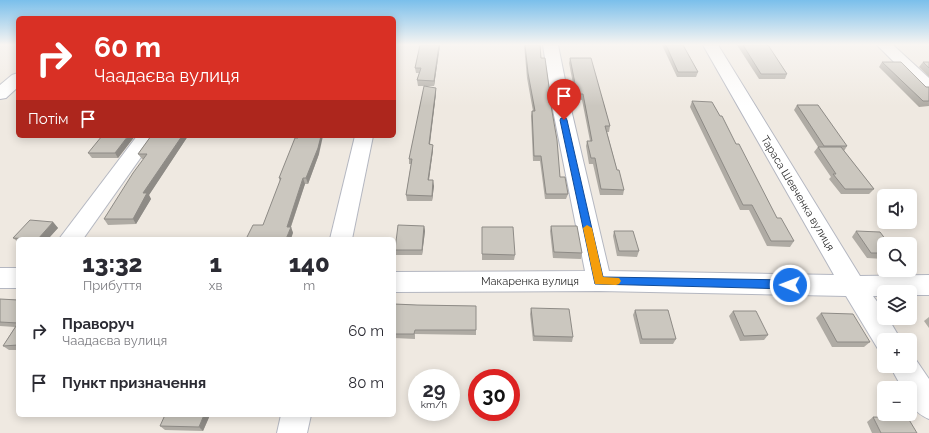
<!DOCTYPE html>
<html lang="uk">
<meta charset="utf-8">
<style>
:root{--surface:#fff;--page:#f7f7f7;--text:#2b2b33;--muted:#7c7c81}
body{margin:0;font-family:Raleway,sans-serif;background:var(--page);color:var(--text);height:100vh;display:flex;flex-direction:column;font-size:15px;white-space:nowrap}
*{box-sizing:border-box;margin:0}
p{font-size:13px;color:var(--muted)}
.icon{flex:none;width:22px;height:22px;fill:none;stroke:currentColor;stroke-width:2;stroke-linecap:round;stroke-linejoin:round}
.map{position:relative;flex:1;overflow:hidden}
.side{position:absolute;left:16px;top:237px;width:380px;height:180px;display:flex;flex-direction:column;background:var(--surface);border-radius:6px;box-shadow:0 2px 10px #0003}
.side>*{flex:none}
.guide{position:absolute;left:16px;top:16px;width:380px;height:122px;border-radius:6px;box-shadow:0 2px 10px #0003;background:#d93025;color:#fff;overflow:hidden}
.buttons{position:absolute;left:877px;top:189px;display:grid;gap:8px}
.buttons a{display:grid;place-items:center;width:40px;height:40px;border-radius:6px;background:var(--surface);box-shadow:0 2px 10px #0003;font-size:20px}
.speed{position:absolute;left:408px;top:369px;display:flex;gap:8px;font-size:20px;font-weight:700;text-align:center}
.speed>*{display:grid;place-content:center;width:52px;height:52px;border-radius:50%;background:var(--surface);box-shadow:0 2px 10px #0003;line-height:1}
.speed small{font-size:10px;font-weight:400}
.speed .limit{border:6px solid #d22;background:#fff;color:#111}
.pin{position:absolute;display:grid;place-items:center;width:34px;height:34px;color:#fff;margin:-41px -17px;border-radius:50% 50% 50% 0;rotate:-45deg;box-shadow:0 0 4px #0007}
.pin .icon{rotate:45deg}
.me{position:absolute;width:44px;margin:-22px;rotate:271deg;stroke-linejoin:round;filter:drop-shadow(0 0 3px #0008)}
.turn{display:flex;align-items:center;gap:14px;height:84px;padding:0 12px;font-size:18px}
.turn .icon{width:52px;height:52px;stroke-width:2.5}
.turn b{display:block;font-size:28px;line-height:34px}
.then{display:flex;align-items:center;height:38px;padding:0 12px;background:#0003;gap:8px;font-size:15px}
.eta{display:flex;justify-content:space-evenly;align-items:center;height:68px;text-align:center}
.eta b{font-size:24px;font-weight:800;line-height:28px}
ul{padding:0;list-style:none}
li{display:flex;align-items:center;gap:12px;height:52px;padding:0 12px}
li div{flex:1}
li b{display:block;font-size:15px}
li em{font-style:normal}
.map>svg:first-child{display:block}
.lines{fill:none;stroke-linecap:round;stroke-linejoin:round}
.minor-casing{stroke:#b4b7c1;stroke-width:2}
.minor{fill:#fff;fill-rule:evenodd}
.wall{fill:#afaba4}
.shaded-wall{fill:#8e8b86}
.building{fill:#cbc7bf;stroke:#8e8b86}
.route{fill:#1a73e8;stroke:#114b97}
.slow{fill:#f59e0b}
.labels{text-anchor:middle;stroke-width:3;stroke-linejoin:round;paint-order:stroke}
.street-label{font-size:11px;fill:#2e2e2e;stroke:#fff}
</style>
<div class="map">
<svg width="929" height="433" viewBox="0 0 929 433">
<rect width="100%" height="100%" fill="#efe9e1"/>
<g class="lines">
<defs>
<g id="minor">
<path d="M543,45H558L570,105L609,271L834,275L703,45H718L860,276L929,275V295H910V292H884V296H873L884,311V318H888L901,340H884V351L878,349L846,296L599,291L394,292V272L585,271L552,105Z"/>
<path d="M877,45H893L929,78V92L923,91Z"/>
<path d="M18,73V87L6,98L0,99V85L12,75Z"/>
<path d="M137,136H156L83,239H59Z"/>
<path d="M355,136H373L352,239H330Z"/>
<rect x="0" y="268" width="18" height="20"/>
<path d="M910,355L914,357L929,379V419C913,412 910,404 910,388H902L890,366H910Z"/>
<path d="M281,415H311L307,433H277Z"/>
</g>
</defs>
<use href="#minor" class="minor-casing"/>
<use href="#minor" class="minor"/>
</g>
<g class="wall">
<path d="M440,45L434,86H418L417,80L419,73H416L415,68Z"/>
<path d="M524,45H540L541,58L550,94V98L560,177L568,194L566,199H545L540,161H533L531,116L532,111H533L527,78Z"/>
<path d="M662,45H683L698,72L696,77H677Z"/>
<path d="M737,45H768L787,74L785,79H759Z"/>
<path d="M570,58L610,126L609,132H607L617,170L624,190L623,195H600L593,164H589L586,146L587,141H590L582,100L576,99L569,63Z"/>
<path d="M882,62L926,87H929V106L919,107L879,67Z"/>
<path d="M923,62H929V77L919,67Z"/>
<path d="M436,88V93L430,144L433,150L429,180L434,186L432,201H407L406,195L411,164H409V159Z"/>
<path d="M692,101L720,116L736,144L777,218L794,241L790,247L767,246L749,210H740L690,107Z"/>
<path d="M797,105L847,146L844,151L874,189L869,194H841L829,179L831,177L814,152L818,147L794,110Z"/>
<path d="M135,136L118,158H92L88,153Z"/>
<path d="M151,136H188L149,195L151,199L136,224L108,225L104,219L144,159H142L138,154Z"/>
<path d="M298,138L319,154L308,184H305L291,227L293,233L263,225L280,182L279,178Z"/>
<path d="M53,222L58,228L48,239H18V242L13,238Z"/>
<path d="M424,226L425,231L422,255H396L395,250Z"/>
<path d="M551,226L582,253L581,259L553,258L550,231Z"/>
<path d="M482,227L515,255L514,260H482Z"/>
<path d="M614,231L639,251L637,257L617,256L613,236Z"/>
<path d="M856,231L884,244V259L867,258L852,237Z"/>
<path d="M0,299L18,300V350H9L3,346L15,327L0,326Z"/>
<path d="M394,304L417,305L476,306V335L415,334V339L394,338Z"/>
<path d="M531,308L573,337L572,342L533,341L530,314Z"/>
<path d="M635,310L676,339L673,344H640L633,315Z"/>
<path d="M733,311L768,335L764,340L740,341L729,316Z"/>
<path d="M821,313L870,342L864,347H832L816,318Z"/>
<path d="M929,317V328L924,321Z"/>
<path d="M210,415L203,431L165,430L160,426Z"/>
<path d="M873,417L917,433H872L867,422Z"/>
</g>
<g class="shaded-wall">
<path d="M439,45H440L434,86V81Z"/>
<path d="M436,88V93L429,150V144Z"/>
<path d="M128,136H135L118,158L115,153Z"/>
<path d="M182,136H188L149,195L151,199L136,224L133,219L143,193Z"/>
<path d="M321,136H323L319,154L308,184L306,178Z"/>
<path d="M433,145V150L428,186V180Z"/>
<path d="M303,178L305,184L289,232L287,227Z"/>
<path d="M433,180L434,186L432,201V196Z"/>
<path d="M53,222L58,228L48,239H38Z"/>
<path d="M424,226L425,231L422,255V250Z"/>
<path d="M291,227L293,233L291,239H286Z"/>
<path d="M204,415H210L203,431L199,427Z"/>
</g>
<g class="building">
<path d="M420,45H439L434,81L417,80L421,68H415Z"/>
<path d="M525,45H540L541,58H545L550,94H549L557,140L560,177H565L568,194H546L541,156H534L532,111H535L528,73Z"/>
<path d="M666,45H683L698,72H678Z"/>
<path d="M743,45H768L787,74H761Z"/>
<path d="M570,58H591L610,126H605L617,170H619L624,190L601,189L595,158H591L587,141H592L583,94H577Z"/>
<path d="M882,62H901L926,87H929V101H923Z"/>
<path d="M923,62H929V68Z"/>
<path d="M424,86L436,88L429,144L433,145L428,180H433L432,196L406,195L412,159H409Z"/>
<path d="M692,101L712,102L720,116H722L736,144H739L777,218H781L794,241H771L752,205H743Z"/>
<path d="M797,105H818L847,146H824Z"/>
<path d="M102,136H128L115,153H88Z"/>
<path d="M151,136H182L143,193H147L133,219H104L133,173L147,154H138Z"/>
<path d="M298,136H321L318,148L306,178H303L287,227H291L286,239H246L253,225H263L281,178H279L295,138H298Z"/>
<path d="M818,147H841L874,189H845L833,174H836Z"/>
<path d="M30,220L53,222L38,239H28L13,238Z"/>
<path d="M398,225L424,226L422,250H395Z"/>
<path d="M551,226H577L582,253L554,252Z"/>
<path d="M482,227H513L515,255L482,254Z"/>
<path d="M614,231H633L639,251H619Z"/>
<path d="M856,231L880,232L889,244H884V253H871Z"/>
<path d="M0,299L18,300V345L3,346L18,323L0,322Z"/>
<path d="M394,304L417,305L476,306V330H415L414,334H394Z"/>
<path d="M531,308L569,309L573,337L534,336Z"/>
<path d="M635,310H668L676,339H642Z"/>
<path d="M733,311H756L768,335L744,336Z"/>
<path d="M821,313L853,314L870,342H837Z"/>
<path d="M165,415H204L199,427L160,426Z"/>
<path d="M873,417L908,418L917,433H881Z"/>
</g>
<linearGradient id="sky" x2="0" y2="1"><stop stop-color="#7abfeb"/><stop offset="0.42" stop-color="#f8f5f2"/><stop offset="1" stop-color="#f8f5f2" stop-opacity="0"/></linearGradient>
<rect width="929" height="106" fill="url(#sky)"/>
<path class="route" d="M561,118H566L567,120L603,277L790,280L793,282L795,285L793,288L790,289L595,284L560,120Z"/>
<path class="slow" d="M587,225L592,228L603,277L619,278L621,281L619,284L616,285L595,284L583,228Z"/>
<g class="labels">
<g class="street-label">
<text transform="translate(798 193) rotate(59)" y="4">Тараса Шевченка вулиця</text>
<text x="530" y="285">Макаренка вулиця</text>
</g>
</g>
</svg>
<div class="buttons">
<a><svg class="icon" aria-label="sound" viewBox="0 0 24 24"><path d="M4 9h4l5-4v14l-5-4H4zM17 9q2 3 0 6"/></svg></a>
<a><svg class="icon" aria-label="search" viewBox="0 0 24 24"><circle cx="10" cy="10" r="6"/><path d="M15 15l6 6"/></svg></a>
<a><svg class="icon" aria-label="layers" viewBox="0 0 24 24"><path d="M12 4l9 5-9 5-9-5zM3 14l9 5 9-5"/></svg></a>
<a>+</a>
<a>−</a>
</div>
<div class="speed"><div>29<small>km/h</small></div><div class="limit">30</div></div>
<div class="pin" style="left:564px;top:120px;background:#d93025"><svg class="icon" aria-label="arrive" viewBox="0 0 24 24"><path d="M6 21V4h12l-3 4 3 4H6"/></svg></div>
<svg class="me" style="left:790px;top:285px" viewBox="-20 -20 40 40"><circle r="17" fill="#1a73e8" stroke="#fff" stroke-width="3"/><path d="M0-11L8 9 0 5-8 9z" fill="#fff"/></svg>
<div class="guide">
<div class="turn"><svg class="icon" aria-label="right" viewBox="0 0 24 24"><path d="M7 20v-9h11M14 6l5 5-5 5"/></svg><div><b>60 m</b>Чаадаєва вулиця</div></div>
<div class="then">Потім<svg class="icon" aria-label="arrive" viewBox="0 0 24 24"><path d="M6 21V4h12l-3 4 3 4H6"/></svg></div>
</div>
<section class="side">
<div class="eta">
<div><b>13:32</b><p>Прибуття</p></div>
<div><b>1</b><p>хв</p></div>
<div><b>140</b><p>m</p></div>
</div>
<ul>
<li><svg class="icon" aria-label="right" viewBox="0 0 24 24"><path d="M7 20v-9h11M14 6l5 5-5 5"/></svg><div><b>Праворуч</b><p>Чаадаєва вулиця</p></div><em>60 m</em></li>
<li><svg class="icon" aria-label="arrive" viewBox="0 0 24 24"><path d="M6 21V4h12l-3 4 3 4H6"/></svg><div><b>Пункт призначення</b></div><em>80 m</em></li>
</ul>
</section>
</div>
